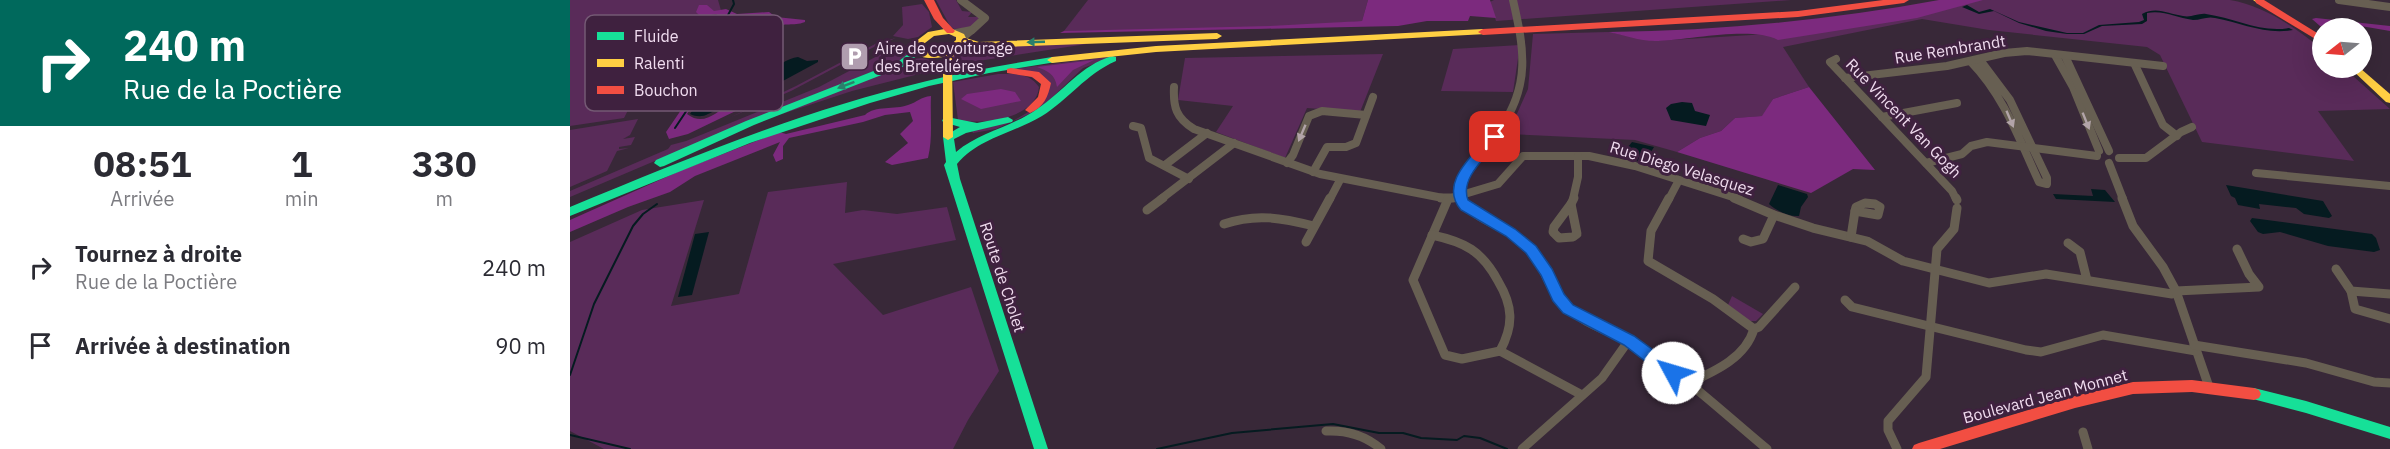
<!DOCTYPE html>
<html lang="fr">
<meta charset="utf-8">
<style>
:root{--surface:#fff;--page:#f7f7f7;--text:#2b2b33;--muted:#7c7c81}
body{margin:0;font-family:"IBM Plex Sans",sans-serif;background:var(--page);color:var(--text);height:100vh;display:flex;flex-direction:column;font-size:22px;white-space:nowrap}
*{box-sizing:border-box;margin:0}
p{font-size:20px;color:var(--muted)}
.icon{flex:none;width:33px;height:33px;fill:none;stroke:currentColor;stroke-width:2;stroke-linecap:round;stroke-linejoin:round}
.map{position:relative;flex:1;overflow:hidden}
.panel{display:flex;flex-direction:column;background:var(--surface);width:570px}
.panel>*{flex:none}
.banner{background:#00695c;color:#fff;overflow:hidden}
.needle{width:39px;rotate:253deg}
.buttons{position:absolute;left:1742px;top:18px;display:grid;gap:12px}
.buttons a{display:grid;place-items:center;width:60px;height:60px;border-radius:50%;background:var(--surface);box-shadow:0 6px 24px #0002;font-size:30px}
.pin{position:absolute;display:grid;place-items:center;width:51px;height:51px;color:#fff;margin:-26px;border-radius:12px;box-shadow:0 3px 9px #0006}
.me{position:absolute;width:66px;margin:-33px;rotate:309deg;stroke-linejoin:round;filter:drop-shadow(0 0 4px #0008)}
.turn{display:flex;align-items:center;gap:21px;height:126px;padding:0 24px;font-size:27px}
.turn .icon{width:78px;height:78px;stroke-width:2.5}
.turn b{display:block;font-size:42px;line-height:51px}
.eta{display:flex;justify-content:space-evenly;align-items:center;height:102px;text-align:center}
.eta b{font-size:36px;font-weight:800;line-height:42px}
ul{padding:0;list-style:none}
li{display:flex;align-items:center;gap:18px;height:78px;padding:0 24px}
li div{flex:1}
li b{display:block;font-size:22px}
li em{font-style:normal}
main{display:flex;flex:1;min-height:0}
.map>svg:first-child{display:block}
.green{fill:#592b59}
.forest{fill:#7c2a7e}
.water{fill:#051b20}
.lines{fill:none;stroke-linecap:round;stroke-linejoin:round}
.stream{stroke:#051b20;stroke-width:2}
.street-far1{stroke:#675f52;stroke-width:8}
.street{stroke:#675f52;stroke-width:9}
.fast{fill:#16e098;fill-rule:evenodd}
.slow{fill:#ffcf43;fill-rule:evenodd}
.jam{fill:#f24e42;fill-rule:evenodd}
.oneway{fill:#2a806c}
.oneway2{fill:#b2a4a8}
.route{fill:#1a73e8;stroke:#114b97;stroke-width:1.5}
.labels{text-anchor:middle;stroke-width:6;stroke-linejoin:round;paint-order:stroke}
.poi-label{font-size:16px;fill:#f0dcef;stroke:#3f213f;text-anchor:start}
.street-label{font-size:16px;fill:#f0dcef;stroke:#3f213f}
.key{fill:#3f213f;stroke:#745974;stroke-width:1.5}
.key-label{font-size:16px;fill:#f0dcef}
</style>
<main>
<section class="panel">
<div class="banner">
<div class="turn"><svg class="icon" aria-label="right" viewBox="0 0 24 24"><path d="M7 20v-9h11M14 6l5 5-5 5"/></svg><div><b>240 m</b>Rue de la Poctière</div></div>
</div>
<div class="eta">
<div><b>08:51</b><p>Arrivée</p></div>
<div><b>1</b><p>min</p></div>
<div><b>330</b><p>m</p></div>
</div>
<ul>
<li><svg class="icon" aria-label="right" viewBox="0 0 24 24"><path d="M7 20v-9h11M14 6l5 5-5 5"/></svg><div><b>Tournez à droite</b><p>Rue de la Poctière</p></div><em>240 m</em></li>
<li><svg class="icon" aria-label="arrive" viewBox="0 0 24 24"><path d="M6 21V4h12l-3 4 3 4H6"/></svg><div><b>Arrivée à destination</b></div><em>90 m</em></li>
</ul>
</section>
<div class="map">
<svg width="1820" height="449" viewBox="0 0 1820 449">
<rect width="100%" height="100%" fill="#382838"/>
<g class="green">
<path d="M0,0H148L156,28L154,33L97,48L85,57L54,118L0,126Z"/>
<path d="M366,0H386L392,11L402,12L398,17H410L402,27L384,29L380,26Z"/>
<path d="M518,0H798L792,21L689,29L494,31Z"/>
<path d="M924,0H1221L926,21L920,2Z"/>
<path d="M1398,0H1660C1695,6 1724,27 1752,49V68H1774L1820,109L1748,111L1784,161L1632,142L1590,55L1577,47L1419,30L1352,19L1213,47L1239,87L1203,99L1193,116L1165,118L1151,131L1130,138L1107,152L1065,140L938,134L958,89L963,34L1038,32L1085,41L1197,34Z"/>
<path d="M352,4L359,12L362,27L348,37L338,39L323,36L333,25L332,7Z"/>
<path d="M326,38L304,47L221,91L161,117L226,86L307,43Z"/>
<path d="M523,43L383,65L381,54L387,50L399,47Z"/>
<path d="M328,45H334L341,51L332,60L179,121L0,197V191L98,149L101,145L116,141L249,87Z"/>
<path d="M950,45L943,92L871,91L883,49Z"/>
<path d="M813,54L790,112L737,108L715,158L646,132L663,106L608,100L615,58Z"/>
<path d="M546,56L513,68L470,109L426,129L403,133L402,131L443,121L472,104L478,85L443,69Z"/>
<path d="M352,58L365,61V70L282,91L209,115L343,59Z"/>
<path d="M428,74C444,74 459,72 469,87C466,119 413,125 388,120L383,82Z"/>
<path d="M68,119L60,135L53,139L65,137L61,145L49,147V149L59,148L47,151L37,171L0,187V130Z"/>
<path d="M277,182L275,213L293,210L327,214L377,207L386,240L263,264L313,315L401,287L429,371L398,420L383,449H34L0,431V242L72,210L134,200L101,306L169,294L198,192Z"/>
<path d="M1162,296L1193,314L1186,321H1179L1158,305Z"/>
</g>
<g class="forest">
<path d="M798,0H920L926,18L900,16L898,21H857L828,26L490,33L494,31L700,26L792,21Z"/>
<path d="M1369,0H1413L1347,18L1208,40C1181,26 1120,40 1088,41C1072,42 1054,35 1038,32C1149,31 1260,20 1369,0Z"/>
<path d="M129,5H137L144,11L156,9L167,14L199,12L206,17L235,20V22C222,27 216,21 203,29C190,20 182,20 166,24C162,59 136,85 117,114C134,127 146,112 160,104C164,102 169,102 174,102L176,106L118,134L99,139L96,132L150,53L155,43L156,28L146,20L149,16L146,14L131,17L126,12Z"/>
<path d="M1746,18L1820,26V31L1785,25L1750,26L1742,19Z"/>
<path d="M524,60L503,70L487,87C485,74 478,71 467,67Z"/>
<path d="M1239,87L1305,170L1283,169L1241,193L1107,152L1130,138L1151,131L1165,118L1192,116L1203,99Z"/>
<path d="M431,89L445,92L451,101L411,109L391,99L397,94Z"/>
<path d="M361,96C360,118 363,137 358,158L322,165L315,162L338,143L330,134L343,121L340,112L315,115L293,122L219,138L213,146V159L206,162L203,155L210,142L125,176L100,192L58,207L0,232V220L112,170L209,132L216,134L295,115C305,105 325,110 338,105C348,102 350,97 361,96Z"/>
</g>
<g class="water">
<path d="M1397,5L1409,12L1420,9L1449,22L1497,33H1513L1529,25L1569,22L1574,20L1572,14C1587,6 1598,14 1613,16C1621,18 1628,13 1636,14C1665,18 1690,33 1719,28L1723,30C1695,35 1672,23 1645,18C1637,16 1631,20 1623,20C1606,18 1595,10 1577,13V21L1572,24L1532,26L1514,34H1497L1476,31L1449,23L1424,11L1409,14L1392,7Z"/>
<path d="M194,23L200,35L207,34L211,40C210,45 209,50 207,54C199,70 155,107 138,114C133,117 126,117 120,114L164,47L168,26Z"/>
<path d="M228,57L237,61L248,60V62L183,97H175L174,95C187,83 212,58 228,57Z"/>
<path d="M1112,102L1122,103L1125,111L1140,115L1136,126L1101,120L1096,108L1101,104Z"/>
<path d="M1062,142L1084,147L1074,163L1056,157L1058,147Z"/>
<path d="M1208,185L1237,194L1238,197L1231,207L1229,216C1220,217 1206,211 1199,204Z"/>
<path d="M1656,185L1753,201L1762,216L1759,218L1734,214L1726,208L1689,204L1690,209L1668,205L1665,198L1661,196Z"/>
<path d="M1521,189L1535,190L1545,202L1486,199L1483,194L1523,196Z"/>
<path d="M1682,218L1802,234L1806,238L1810,250L1804,252L1758,246L1710,232L1693,234L1688,232L1680,221Z"/>
<path d="M139,232L122,295L108,297L125,234Z"/>
</g>
<g class="lines">
<g class="stream">
<path d="M105,128L157,50L162,32L158,15L164,4L163,0"/>
<path d="M0,375L24,304L63,226L73,214L87,204"/>
<path d="M0,435L60,449"/>
<path d="M587,449L662,433L763,424L809,433H833L851,438L887,440L894,436L910,438L937,449"/>
</g>
<g class="street-far1">
<path d="M391,0L415,18L402,30"/>
<path d="M1769,0L1820,7"/>
<path d="M386,33L402,30L392,38"/>
<path d="M1485,55L1503,87L1529,151"/>
<path d="M1495,56L1539,151"/>
<path d="M1266,59L1260,62L1382,191L1386,199"/>
<path d="M1401,62C1434,96 1449,139 1469,182L1477,184V178L1440,100L1410,60"/>
<path d="M1565,65L1593,125L1607,136"/>
<path d="M1275,78L1377,66L1434,53L1457,51L1593,66"/>
<path d="M604,87C603,107 606,118 624,129L750,174L878,199L928,184L953,156H1019L1065,166L1169,199"/>
<path d="M1312,117L1387,103"/>
<path d="M563,126L571,128L579,158L619,179"/>
<path d="M1549,158H1576L1611,132L1622,127"/>
<path d="M717,163L723,155L739,116L752,111L796,115"/>
<path d="M1356,163L1392,154L1401,146L1417,142L1527,156"/>
<path d="M1539,163L1553,199"/>
<path d="M595,165L637,133"/>
<path d="M743,172L757,147H776L786,143L803,97"/>
<path d="M1686,173L1820,186"/>
<path d="M591,199L664,143"/>
<path d="M760,199L770,180"/>
<path d="M892,199L890,186L893,176C903,159 919,145 930,129C961,85 954,48 943,0"/>
<path d="M1003,199L1008,177V156"/>
<path d="M1099,199L1109,180"/>
</g>
<g class="street">
<path d="M871,198H883"/>
<path d="M891,198C902,219 935,226 953,242C975,262 977,290 996,307C1017,326 1047,333 1072,349C1117,378 1156,415 1197,449"/>
<path d="M1099,198L1081,231L1078,261L1143,299L1184,329"/>
<path d="M1164,198L1204,215L1243,228L1297,241L1333,261L1419,283L1476,274L1602,294L1606,291L1689,287L1679,274L1667,249"/>
<path d="M1386,198L1387,200"/>
<path d="M1552,198L1563,226L1593,267L1606,291L1639,387"/>
<path d="M878,199L843,280L875,355L892,359L930,351L1012,395"/>
<path d="M1295,203L1305,204L1310,207L1308,215L1285,211L1286,207Z"/>
<path d="M1001,204L1007,234L1003,237L989,238L983,232L984,227Z"/>
<path d="M1001,204L1004,198"/>
<path d="M577,210L593,198"/>
<path d="M654,224C686,213 712,218 744,226"/>
<path d="M862,235C895,242 912,251 928,281C943,306 944,325 930,351"/>
<path d="M1281,237L1285,211"/>
<path d="M1173,239L1181,242L1193,239L1204,215"/>
<path d="M736,242L760,198"/>
<path d="M1498,243L1510,252L1517,280"/>
<path d="M1766,269L1781,291L1820,294"/>
<path d="M1781,291L1785,309L1820,319"/>
<path d="M1275,300L1282,307L1456,350L1471,352L1533,335L1626,351"/>
<path d="M1624,345L1736,363L1804,382L1820,383"/>
<path d="M1117,384C1143,372 1175,359 1184,329L1189,327L1225,287"/>
<path d="M756,431C777,430 795,435 811,449"/>
<path d="M1513,432L1518,449"/>
<path d="M952,449L1032,378L1059,340"/>
<path d="M1327,449L1318,430V421L1356,377L1367,249L1384,229L1387,208"/>
</g>
<g class="fast">
<path d="M346,48L351,51L337,65L184,125L94,166L90,167L84,163L86,160L176,121L329,61Z"/>
<path d="M542,56L546,57V61C516,74 498,100 472,116C444,133 409,138 387,164L390,179L478,449H464L374,165L376,162L373,137L390,127L373,122L372,120L377,117L407,123L438,117L443,120L442,122L396,133L384,139L386,152C410,132 442,127 467,109C493,92 511,65 542,56Z"/>
<path d="M482,57L487,60L486,62L419,73L359,86L300,103L180,143L0,216V207C116,159 234,110 357,81C398,71 440,64 482,57Z"/>
<path d="M1684,388L1736,401L1820,427V439L1736,413L1679,398L1677,394L1679,390Z"/>
</g>
<g class="slow">
<path d="M1683,0H1693L1694,1L1689,4Z"/>
<path d="M380,28L394,34L396,38L409,42L647,33L652,36L647,39L409,48L393,44L386,51L382,59L383,137L378,140L373,137V57C362,59 350,59 341,51V45L358,32ZM379,34L386,37V40C376,50 365,55 351,50V46L364,36Z"/>
<path d="M913,29L916,30V34L586,52L482,63L477,60L482,57L586,46Z"/>
<path d="M1780,68H1790L1820,94V103L1816,102Z"/>
</g>
<g class="jam">
<path d="M354,0H364L373,18L385,31L383,33H377L364,19Z"/>
<path d="M1313,0H1339L1334,3L1228,17L913,35L908,32L913,29L1228,11Z"/>
<path d="M1685,0H1694L1752,36V43L1686,3Z"/>
<path d="M441,68L469,72L481,83C478,97 474,107 460,113L455,110L468,97L471,84L462,77L437,73V69Z"/>
<path d="M1622,380L1684,388L1689,390L1691,394L1689,398L1684,400L1622,392L1563,394L1505,408L1370,449H1342L1344,445L1349,443L1505,396L1563,382Z"/>
</g>
</g>
<defs><path id="oneway-solid" d="M-6-.8H1V-3.2L6.5 0L1 3.2V.8H-6Z" transform="scale(1.5)"/></defs>
<g class="oneway">
<use href="#oneway-solid" transform="translate(466 42) rotate(178)"/>
<use href="#oneway-solid" transform="translate(276 85) rotate(159)"/>
</g>
<g class="oneway2">
<use href="#oneway-solid" transform="translate(1440 119) rotate(67)"/>
<use href="#oneway-solid" transform="translate(1516 121) rotate(68)"/>
<use href="#oneway-solid" transform="translate(732 133) rotate(113)"/>
</g>
<path class="route" d="M925,133L931,137C919,155 889,177 898,200L945,229L966,246L982,269L994,294L1003,305L1064,336L1109,369L1111,373L1109,378L1103,379L1097,378L1054,345L993,313L983,301L971,275L956,253L936,236L891,210C868,183 903,156 920,134Z"/>
<defs>
<symbol id="parking-square" viewBox="-11 -11 22 22"><rect x="-9" y="-9" width="18" height="18" rx="4" fill="#b09daf" stroke="#3f213f"/><path d="M-3.5-5.5H1a3.5 3.5 0 0 1 0 7H-1V5.5H-3.5ZM-1-3.4V-.6H.8a1.4 1.4 0 0 0 0-2.8Z" fill="#fff"/></symbol>
</defs>
<g fill-rule="evenodd">
<use href="#parking-square" x="268" y="40" width="33" height="33"/>
</g>
<g class="labels">
<g class="poi-label">
<text x="305" y="54">Aire de covoiturage<tspan x="305" dy="18">des Breteliéres</tspan></text>
</g>
<g class="street-label">
<text transform="translate(1380 49) rotate(-9)" y="6">Rue Rembrandt</text>
<text transform="translate(1334 118) rotate(46)" y="6">Rue Vincent Van Gogh</text>
<text transform="translate(1112 168) rotate(17)" y="6">Rue Diego Velasquez</text>
<text transform="translate(433 277) rotate(72)" y="6">Route de Cholet</text>
<text transform="translate(1475 396) rotate(-15)" y="6">Boulevard Jean Monnet</text>
</g>
</g>
<rect x="15" y="15" width="198" height="96" rx="9" class="key"/>
<rect x="27" y="32" width="27" height="8" fill="#16e098"/>
<rect x="27" y="59" width="27" height="8" fill="#ffcf43"/>
<rect x="27" y="86" width="27" height="8" fill="#f24e42"/>
<g class="key-label">
<text x="64" y="42">Fluide</text>
<text x="64" y="69">Ralenti</text>
<text x="64" y="96">Bouchon</text>
</g>
</svg>
<div class="buttons">
<a><svg class="needle" viewBox="-14 -14 28 28"><path d="M0-13l5 13h-10z" fill="#e53935"/><path d="M0 13l5-13h-10z" fill="#7c7c81"/></svg></a>
</div>
<div class="pin" style="left:925px;top:137px;background:#d93025"><svg class="icon" aria-label="arrive" viewBox="0 0 24 24"><path d="M6 21V4h12l-3 4 3 4H6"/></svg></div>
<svg class="me" style="left:1103px;top:373px" viewBox="-20 -20 40 40"><circle r="19" fill="#fff"/><path d="M0-13L10 11 0 6-10 11z" fill="#1a73e8"/></svg>
</div>
</main>
